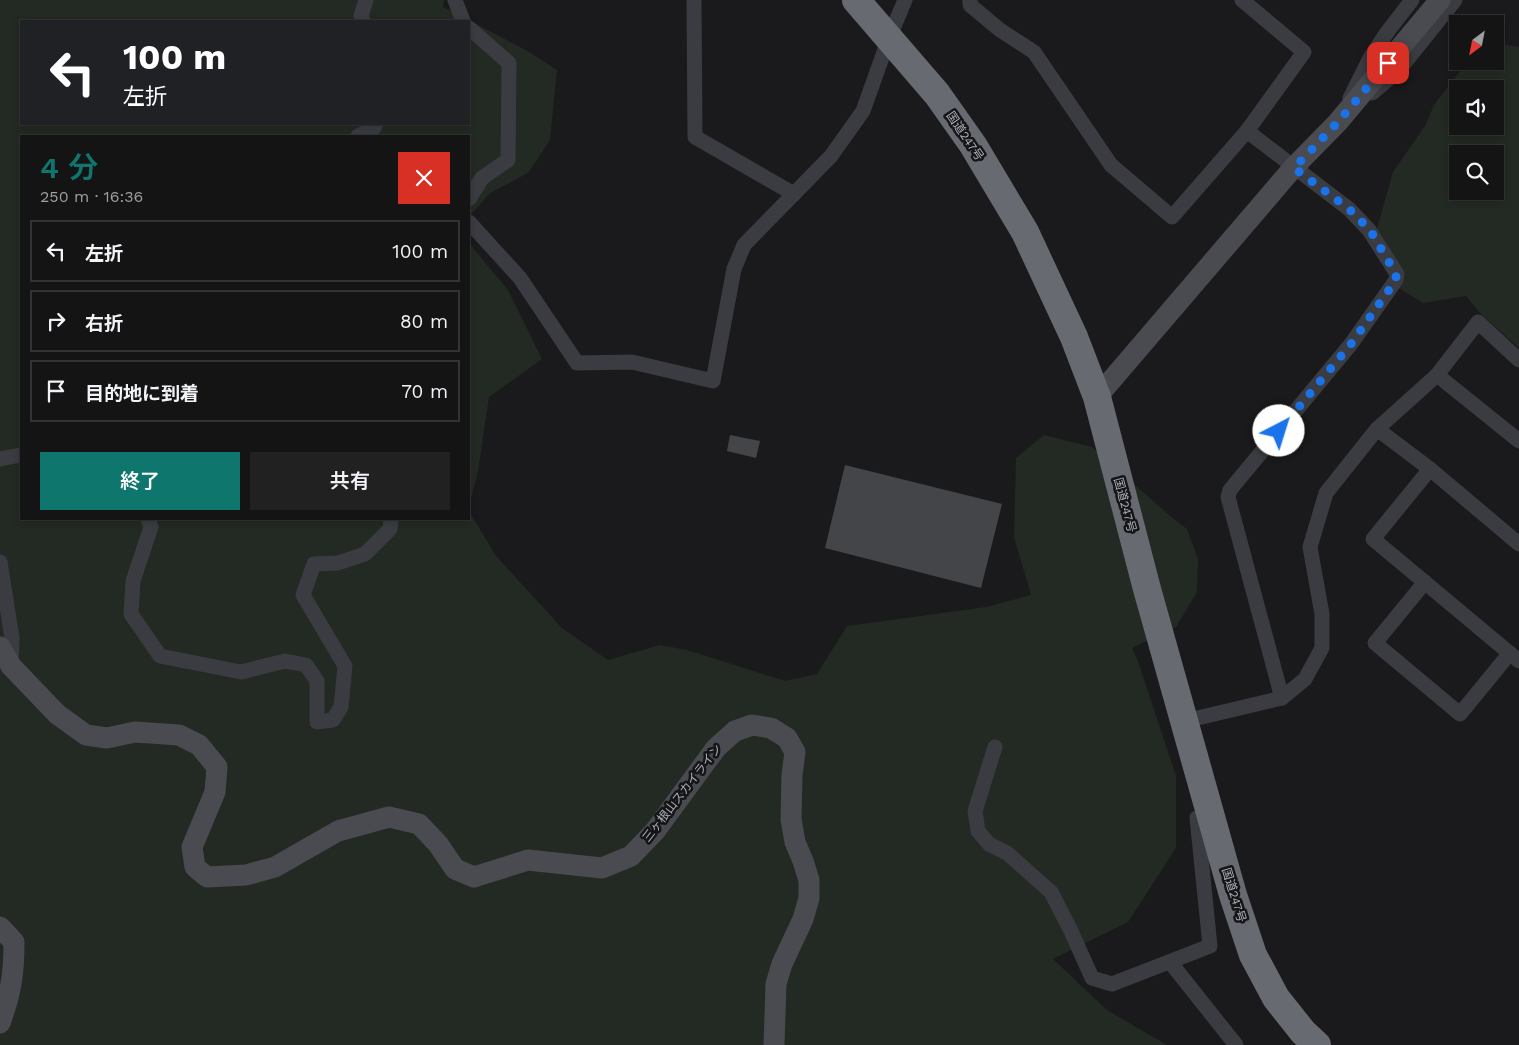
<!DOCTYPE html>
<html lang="ja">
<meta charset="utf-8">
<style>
:root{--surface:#141415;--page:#212122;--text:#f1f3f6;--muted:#9d9ea0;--line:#333334;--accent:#0f766e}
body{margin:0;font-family:"Work Sans","Noto Sans JP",sans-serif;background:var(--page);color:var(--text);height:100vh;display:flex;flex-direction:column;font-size:19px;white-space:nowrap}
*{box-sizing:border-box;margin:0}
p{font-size:16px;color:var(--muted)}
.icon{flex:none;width:28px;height:28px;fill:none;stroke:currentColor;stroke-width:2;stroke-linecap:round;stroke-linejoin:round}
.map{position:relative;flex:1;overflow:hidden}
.side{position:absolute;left:20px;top:135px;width:450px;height:385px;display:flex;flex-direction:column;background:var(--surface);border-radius:0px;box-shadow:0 2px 8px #0003,0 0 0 1px var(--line)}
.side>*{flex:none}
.top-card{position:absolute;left:20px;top:20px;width:450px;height:105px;border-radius:0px;box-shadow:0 2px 8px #0003,0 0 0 1px var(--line);background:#202124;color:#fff;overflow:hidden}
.needle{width:32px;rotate:212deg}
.fabs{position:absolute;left:1449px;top:15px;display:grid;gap:10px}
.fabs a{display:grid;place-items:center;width:55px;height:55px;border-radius:0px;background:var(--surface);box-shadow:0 2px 8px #0003,0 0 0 1px var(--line);font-size:25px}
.pin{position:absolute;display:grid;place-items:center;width:42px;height:42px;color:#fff;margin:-21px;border-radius:10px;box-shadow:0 2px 8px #0006}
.me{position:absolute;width:55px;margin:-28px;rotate:40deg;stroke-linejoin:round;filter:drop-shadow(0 0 4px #0008)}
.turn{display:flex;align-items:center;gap:18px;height:105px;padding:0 20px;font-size:22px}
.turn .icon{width:65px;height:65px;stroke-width:2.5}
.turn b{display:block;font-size:35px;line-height:42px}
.round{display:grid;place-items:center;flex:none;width:52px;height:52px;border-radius:0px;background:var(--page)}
.overview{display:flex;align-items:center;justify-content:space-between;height:85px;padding:0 20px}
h1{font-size:30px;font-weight:600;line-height:38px;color:var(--accent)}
.button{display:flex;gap:10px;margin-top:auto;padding:10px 20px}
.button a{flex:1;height:58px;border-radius:0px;background:var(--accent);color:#fff;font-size:20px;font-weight:600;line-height:58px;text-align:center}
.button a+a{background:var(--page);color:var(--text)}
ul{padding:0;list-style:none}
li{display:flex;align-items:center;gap:15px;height:62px;margin:0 10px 8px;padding:0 10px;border:2px solid var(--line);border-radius:0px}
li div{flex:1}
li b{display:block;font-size:19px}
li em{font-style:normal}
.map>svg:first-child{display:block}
.green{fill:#222a23;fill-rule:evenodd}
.building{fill:#444549}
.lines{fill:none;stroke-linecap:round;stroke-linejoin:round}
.street{stroke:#3b3c41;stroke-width:15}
.secondary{stroke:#494b50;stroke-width:21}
.highway{stroke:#676a71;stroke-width:28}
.route{stroke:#1a73e8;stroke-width:9;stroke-dasharray:0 16.2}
.labels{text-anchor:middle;stroke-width:5;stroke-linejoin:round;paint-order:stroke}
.street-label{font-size:12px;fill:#adb1ba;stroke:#151517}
</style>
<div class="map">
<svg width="1519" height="1045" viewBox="0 0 1519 1045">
<rect width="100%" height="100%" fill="#1a1a1c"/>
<g class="green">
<path d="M0,0H444L443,7L526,50L557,70L550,140L528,173L490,193L469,217V136H21V519H469V511L496,556L562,628L608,660L660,645L687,650L785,681L817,674L847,626L986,607L1031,595L1014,537L1016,458L1044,435L1092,447L1169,515L1187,529L1198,559L1197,592L1176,627L1132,648L1138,661L1176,776V848L1128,922L1053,959L1107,1010L1167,1045H0ZM21,21H469V124H21Z"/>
<path d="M1506,45L1519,47V348L1482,315L1466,296L1423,303L1392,284L1375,236L1393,172L1425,126L1434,105L1468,61H1495V49ZM1458,89H1495V126H1458ZM1458,154H1495V191H1458Z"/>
<path d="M469,243L508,290L542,359L489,397L478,471L469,507Z"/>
</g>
<g class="building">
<path d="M730,435L760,441L756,458L727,451Z"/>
<path d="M845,465L1002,504L981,588L825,548Z"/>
</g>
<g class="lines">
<g class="street">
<path d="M455,0L463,21"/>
<path d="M694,0L695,137L794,194"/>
<path d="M970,0V5L1000,30L1034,52L1111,165L1172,217L1247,131L1304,52L1242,0"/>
<path d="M363,21L361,16L366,0"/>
<path d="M469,28L509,63L508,160L482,178L469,199"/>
<path d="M1372,93L1398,71L1455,0"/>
<path d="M1350,98L1370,58L1388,31L1412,0"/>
<path d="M1247,131L1349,209L1369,230L1397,274L1396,280L1351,344L1230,490L1228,497L1282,698"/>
<path d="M358,136L373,129L376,124"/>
<path d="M469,222L520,278L577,363L632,362L713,381L734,269L744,245L831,156L863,111L889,38L905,0"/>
<path d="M1437,375L1519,441"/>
<path d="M1377,429L1430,469L1519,544"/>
<path d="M0,459L21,455"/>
<path d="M1430,469L1373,539L1519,661"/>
<path d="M148,519L151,527L133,581L131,614L160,656L241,672L285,661L306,665L317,681V722L333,720L341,707L345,666L303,595L314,564L338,563L365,554L390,529L391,519"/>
<path d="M0,562L12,638L11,665"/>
<path d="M1425,582L1375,643L1460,714L1510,653"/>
<path d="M1185,721L1282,698L1305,679L1322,648V614L1310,547L1326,493L1377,429L1437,375L1478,322L1519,360"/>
<path d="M995,747L975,811L978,831L989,844L1007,853L1051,892L1071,931L1092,978L1112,984L1210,946L1197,818L1210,813"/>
<path d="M1170,962L1236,1045"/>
</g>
<g class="secondary">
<path d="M1097,397L1293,168L1338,122L1440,0"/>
<path d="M0,647L11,666L57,714L86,735L107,738L135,732L179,735L199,745L217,767L215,792L192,847L195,867L207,877L246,875L275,867L338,831L389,817L419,824L438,844L455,869L474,877L528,860L602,868L631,856L655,831L716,748L735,731L752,725L771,728L787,738L795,752L792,775L791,819L795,842L803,861L809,880V898L803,919L782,964L776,984L774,1045"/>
<path d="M0,927L14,942C14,974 11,993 0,1023"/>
</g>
<path class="highway" d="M856,0L937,94L973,145L1025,232L1074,337L1097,397L1147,589L1233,895L1253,955L1276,998L1303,1032L1317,1045"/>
</g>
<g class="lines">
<path class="route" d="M1279,431L1351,344L1396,280V274L1370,230L1349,209L1294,168L1338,122L1388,63"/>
</g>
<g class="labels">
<g class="street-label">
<text transform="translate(965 136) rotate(56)" y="4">国道247号</text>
<text transform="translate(1125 505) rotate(75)" y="4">国道247号</text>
<text transform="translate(682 793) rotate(-52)" y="4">三ヶ根山スカイライン</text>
<text transform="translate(1234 895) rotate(73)" y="4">国道247号</text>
</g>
</g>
</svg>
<div class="fabs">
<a><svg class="needle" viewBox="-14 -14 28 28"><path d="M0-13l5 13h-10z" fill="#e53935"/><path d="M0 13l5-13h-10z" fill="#9d9ea0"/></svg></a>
<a><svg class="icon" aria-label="sound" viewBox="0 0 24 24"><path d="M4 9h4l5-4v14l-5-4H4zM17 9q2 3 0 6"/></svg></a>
<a><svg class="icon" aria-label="search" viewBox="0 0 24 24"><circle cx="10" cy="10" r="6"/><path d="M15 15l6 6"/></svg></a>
</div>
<div class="pin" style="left:1388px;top:63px;background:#d93025"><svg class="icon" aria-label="arrive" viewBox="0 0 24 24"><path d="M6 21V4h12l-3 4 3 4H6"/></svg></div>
<svg class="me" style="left:1279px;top:431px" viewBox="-20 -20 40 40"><circle r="19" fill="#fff"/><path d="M0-13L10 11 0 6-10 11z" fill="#1a73e8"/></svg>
<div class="top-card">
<div class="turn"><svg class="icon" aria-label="left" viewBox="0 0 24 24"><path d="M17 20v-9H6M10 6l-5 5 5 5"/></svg><div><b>100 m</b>左折</div></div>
</div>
<section class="side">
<div class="overview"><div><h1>4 分</h1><p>250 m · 16:36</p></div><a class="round" style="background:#d93025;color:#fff"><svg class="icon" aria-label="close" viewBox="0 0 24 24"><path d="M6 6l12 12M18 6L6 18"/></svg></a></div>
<ul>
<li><svg class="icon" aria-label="left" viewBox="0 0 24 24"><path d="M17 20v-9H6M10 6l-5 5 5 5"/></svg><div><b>左折</b></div><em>100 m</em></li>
<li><svg class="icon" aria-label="right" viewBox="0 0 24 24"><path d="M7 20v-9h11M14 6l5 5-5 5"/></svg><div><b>右折</b></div><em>80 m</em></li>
<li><svg class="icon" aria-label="arrive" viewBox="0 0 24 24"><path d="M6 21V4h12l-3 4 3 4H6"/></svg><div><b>目的地に到着</b></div><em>70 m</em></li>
</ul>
<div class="button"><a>終了</a><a>共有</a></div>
</section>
</div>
